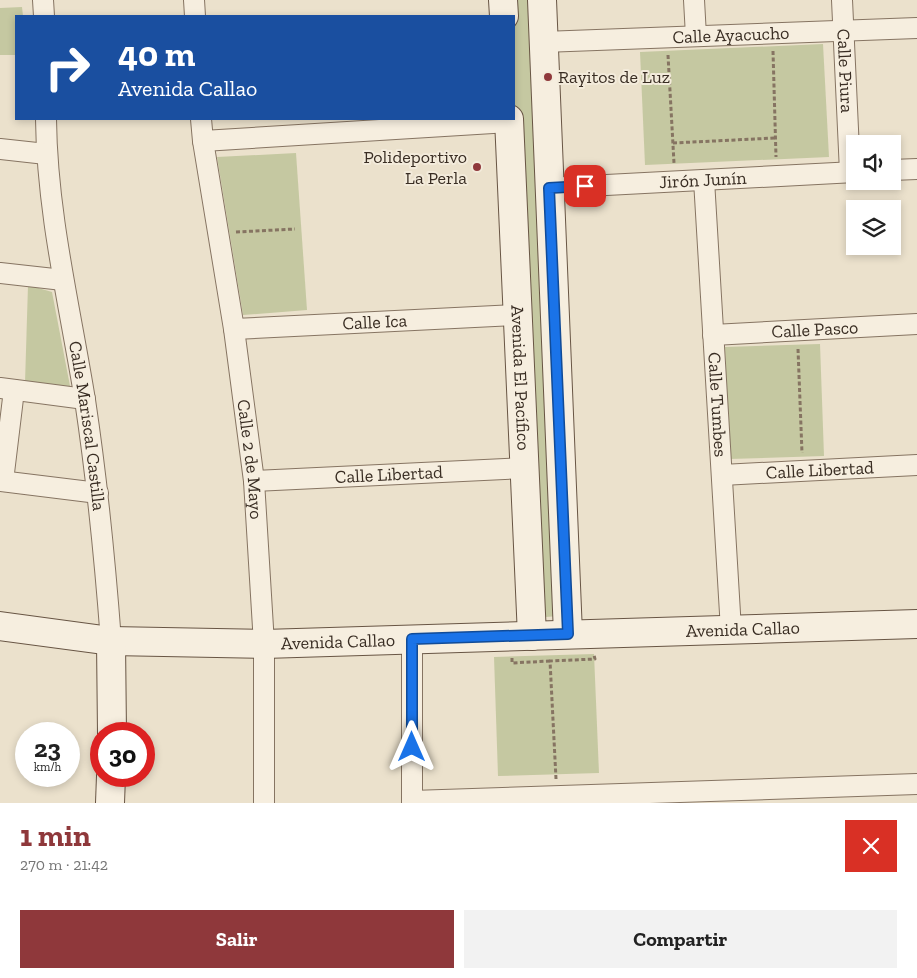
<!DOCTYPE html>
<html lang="es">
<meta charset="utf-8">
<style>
:root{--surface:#fff;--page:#f2f2f2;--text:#222;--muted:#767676;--accent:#8f383b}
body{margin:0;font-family:"Zilla Slab",serif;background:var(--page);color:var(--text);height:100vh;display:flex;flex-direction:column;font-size:19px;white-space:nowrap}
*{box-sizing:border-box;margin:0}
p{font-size:16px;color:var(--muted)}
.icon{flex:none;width:28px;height:28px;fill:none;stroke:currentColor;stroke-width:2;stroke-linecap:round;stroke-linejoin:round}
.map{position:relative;height:803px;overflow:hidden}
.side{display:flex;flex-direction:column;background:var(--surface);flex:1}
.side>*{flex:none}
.top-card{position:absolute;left:15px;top:15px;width:500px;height:105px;border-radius:0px;box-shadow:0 2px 8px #0003;background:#1a4fa0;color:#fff;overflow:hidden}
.buttons{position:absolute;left:846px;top:135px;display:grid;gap:10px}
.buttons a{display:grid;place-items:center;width:55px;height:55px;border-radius:0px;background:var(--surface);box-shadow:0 2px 8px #0003;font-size:25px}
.speed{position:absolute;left:15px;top:722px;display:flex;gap:10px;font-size:25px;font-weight:700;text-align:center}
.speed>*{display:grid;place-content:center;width:65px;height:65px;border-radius:50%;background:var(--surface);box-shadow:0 2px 8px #0003;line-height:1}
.speed small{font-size:12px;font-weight:400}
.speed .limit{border:8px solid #d22;background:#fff;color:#111}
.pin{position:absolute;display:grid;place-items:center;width:42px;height:42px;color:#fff;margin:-21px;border-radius:10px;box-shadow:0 2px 8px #0006}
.me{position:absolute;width:55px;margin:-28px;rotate:0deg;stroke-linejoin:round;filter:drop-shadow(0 0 4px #0008)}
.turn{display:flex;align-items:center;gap:18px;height:105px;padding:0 20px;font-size:22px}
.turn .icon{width:65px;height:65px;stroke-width:2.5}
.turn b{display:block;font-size:35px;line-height:42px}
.round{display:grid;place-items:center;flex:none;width:52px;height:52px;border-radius:0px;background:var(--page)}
.head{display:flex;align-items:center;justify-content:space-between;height:85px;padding:0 20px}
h1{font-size:30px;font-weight:700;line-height:38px;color:var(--accent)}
.cta{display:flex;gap:10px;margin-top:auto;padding:10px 20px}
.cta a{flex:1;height:58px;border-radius:0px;background:var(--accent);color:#fff;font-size:20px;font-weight:700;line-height:58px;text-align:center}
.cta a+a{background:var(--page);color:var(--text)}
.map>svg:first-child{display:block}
.green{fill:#c5c8a1}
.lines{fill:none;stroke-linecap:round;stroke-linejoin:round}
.street-casing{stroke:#867462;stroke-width:22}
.secondary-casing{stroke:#685544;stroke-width:30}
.path{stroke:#867462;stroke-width:3;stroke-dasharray:4 2.5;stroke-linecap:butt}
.street{stroke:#f6eedf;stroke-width:20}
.secondary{stroke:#f6eedf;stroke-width:28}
.route-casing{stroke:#114b97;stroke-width:12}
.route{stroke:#1a73e8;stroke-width:9}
.poi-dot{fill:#8f383b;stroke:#f3ebdb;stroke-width:2}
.labels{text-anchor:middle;stroke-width:4;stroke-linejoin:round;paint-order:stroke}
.street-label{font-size:18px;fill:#392d23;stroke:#f3ebdb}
.poi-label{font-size:18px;fill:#392d23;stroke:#f3ebdb;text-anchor:start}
</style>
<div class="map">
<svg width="917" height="803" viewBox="0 0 917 803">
<rect width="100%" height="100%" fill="#ebe1cc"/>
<g class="green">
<path d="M507,0H530L558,616L534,618L514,119V16Z"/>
<path d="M22,7L23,16H16V55H0V8Z"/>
<path d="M823,44L829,157L645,165L640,52Z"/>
<path d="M296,153L307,310L243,315L217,157Z"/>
<path d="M28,285L52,292L70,386L25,383Z"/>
<path d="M820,344L824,456L729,459L725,347Z"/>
<path d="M594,654L599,773L498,776L494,657Z"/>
</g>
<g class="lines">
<defs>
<g id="street">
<path d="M43,0L44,16"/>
<path d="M194,0L195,16"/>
<path d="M694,0L696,36"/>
<path id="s1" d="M842,0L850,172"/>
<path id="s2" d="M543,42L917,28"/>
<path id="s3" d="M46,119C47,214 70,307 85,400C97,480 105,561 111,641"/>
<path id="s4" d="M201,119L203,141L234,329L254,481L264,644V803"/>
<path d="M203,141L509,122"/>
<path d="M0,149L46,154"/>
<path d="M892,170L917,169"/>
<path id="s5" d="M704,180L731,630"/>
<path id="s6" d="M549,188L855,172"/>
<path d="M0,273L63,280"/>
<path id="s7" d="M234,329L517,315"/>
<path id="s8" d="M713,335L917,324"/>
<path d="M0,388L85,399"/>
<path id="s9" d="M722,475L917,465"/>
<path d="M0,481L98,493"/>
<path d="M3,481L14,390"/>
<path id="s10" d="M254,481L524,468"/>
<path d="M412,639V803"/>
<path d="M412,801L917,784"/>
</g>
<g id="secondary">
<path d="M503,0L504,16"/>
<path d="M542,0L568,634"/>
<path id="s11" d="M509,119L532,636"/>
<path id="s12" d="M0,626L111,641L264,644L917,624"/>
<path d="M111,641L112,734"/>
<path d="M110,803L111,776"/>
</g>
</defs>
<use href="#street" class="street-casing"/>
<use href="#secondary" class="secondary-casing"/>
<g class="path">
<path d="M773,51L776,157"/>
<path d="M668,55L674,163"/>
<path d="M673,143L775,138"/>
<path d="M236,232L295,229"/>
<path d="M798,349L802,453"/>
<path d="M512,658V663L550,661"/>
<path d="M556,779L550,661L595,659L594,655"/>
</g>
<use href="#street" class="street"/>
<use href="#secondary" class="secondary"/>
</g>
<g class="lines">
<defs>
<path id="route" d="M412,747V639L568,634L549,188L585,186"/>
</defs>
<use href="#route" class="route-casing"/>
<use href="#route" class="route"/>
</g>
<g class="poi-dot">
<circle cx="548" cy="77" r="5"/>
<circle cx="477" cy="167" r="5"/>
</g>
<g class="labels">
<g class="street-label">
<text dy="6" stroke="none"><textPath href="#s2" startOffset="188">Calle Ayacucho</textPath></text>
<text dy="6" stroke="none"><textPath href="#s1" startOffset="71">Calle Piura</textPath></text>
<text dy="6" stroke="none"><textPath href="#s6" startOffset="154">Jirón Junín</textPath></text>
<text dy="6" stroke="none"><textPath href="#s7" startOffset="141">Calle Ica</textPath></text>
<text dy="6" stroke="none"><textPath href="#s8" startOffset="102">Calle Pasco</textPath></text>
<text dy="6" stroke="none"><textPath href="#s11" startOffset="259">Avenida El Pacífico</textPath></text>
<text dy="6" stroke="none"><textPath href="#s5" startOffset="225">Calle Tumbes</textPath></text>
<text dy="6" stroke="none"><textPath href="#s3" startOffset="310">Calle Mariscal Castilla</textPath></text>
<text dy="6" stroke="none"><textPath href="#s4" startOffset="344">Calle 2 de Mayo</textPath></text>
<text dy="6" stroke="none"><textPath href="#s9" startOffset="98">Calle Libertad</textPath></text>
<text dy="6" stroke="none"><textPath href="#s10" startOffset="135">Calle Libertad</textPath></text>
<text dy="6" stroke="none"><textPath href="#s12" startOffset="744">Avenida Callao</textPath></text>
<text dy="6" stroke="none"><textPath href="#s12" startOffset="339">Avenida Callao</textPath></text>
</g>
<g class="poi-label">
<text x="558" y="83">Rayitos de Luz</text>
<text x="467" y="163" text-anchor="end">Polideportivo<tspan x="467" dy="21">La Perla</tspan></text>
</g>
</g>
</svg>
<div class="buttons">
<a><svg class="icon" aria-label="sound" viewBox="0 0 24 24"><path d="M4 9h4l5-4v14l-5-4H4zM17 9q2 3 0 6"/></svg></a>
<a><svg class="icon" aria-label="layers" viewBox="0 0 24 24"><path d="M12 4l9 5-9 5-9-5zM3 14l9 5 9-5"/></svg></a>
</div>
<div class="speed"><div>23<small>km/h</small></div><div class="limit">30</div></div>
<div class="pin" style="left:585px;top:186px;background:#d93025"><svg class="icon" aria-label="arrive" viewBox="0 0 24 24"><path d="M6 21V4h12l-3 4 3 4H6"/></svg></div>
<svg class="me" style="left:412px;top:747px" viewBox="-20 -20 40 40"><path d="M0-17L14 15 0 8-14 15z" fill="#1a73e8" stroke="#fff" stroke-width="4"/></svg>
<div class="top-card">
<div class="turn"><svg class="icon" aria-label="right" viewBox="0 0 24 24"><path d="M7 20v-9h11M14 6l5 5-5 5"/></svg><div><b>40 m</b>Avenida Callao</div></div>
</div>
</div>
<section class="side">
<div class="head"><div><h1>1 min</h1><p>270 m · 21:42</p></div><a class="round" style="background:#d93025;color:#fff"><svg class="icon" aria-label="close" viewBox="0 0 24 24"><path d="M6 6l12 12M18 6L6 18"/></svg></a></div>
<div class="cta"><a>Salir</a><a>Compartir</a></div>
</section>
